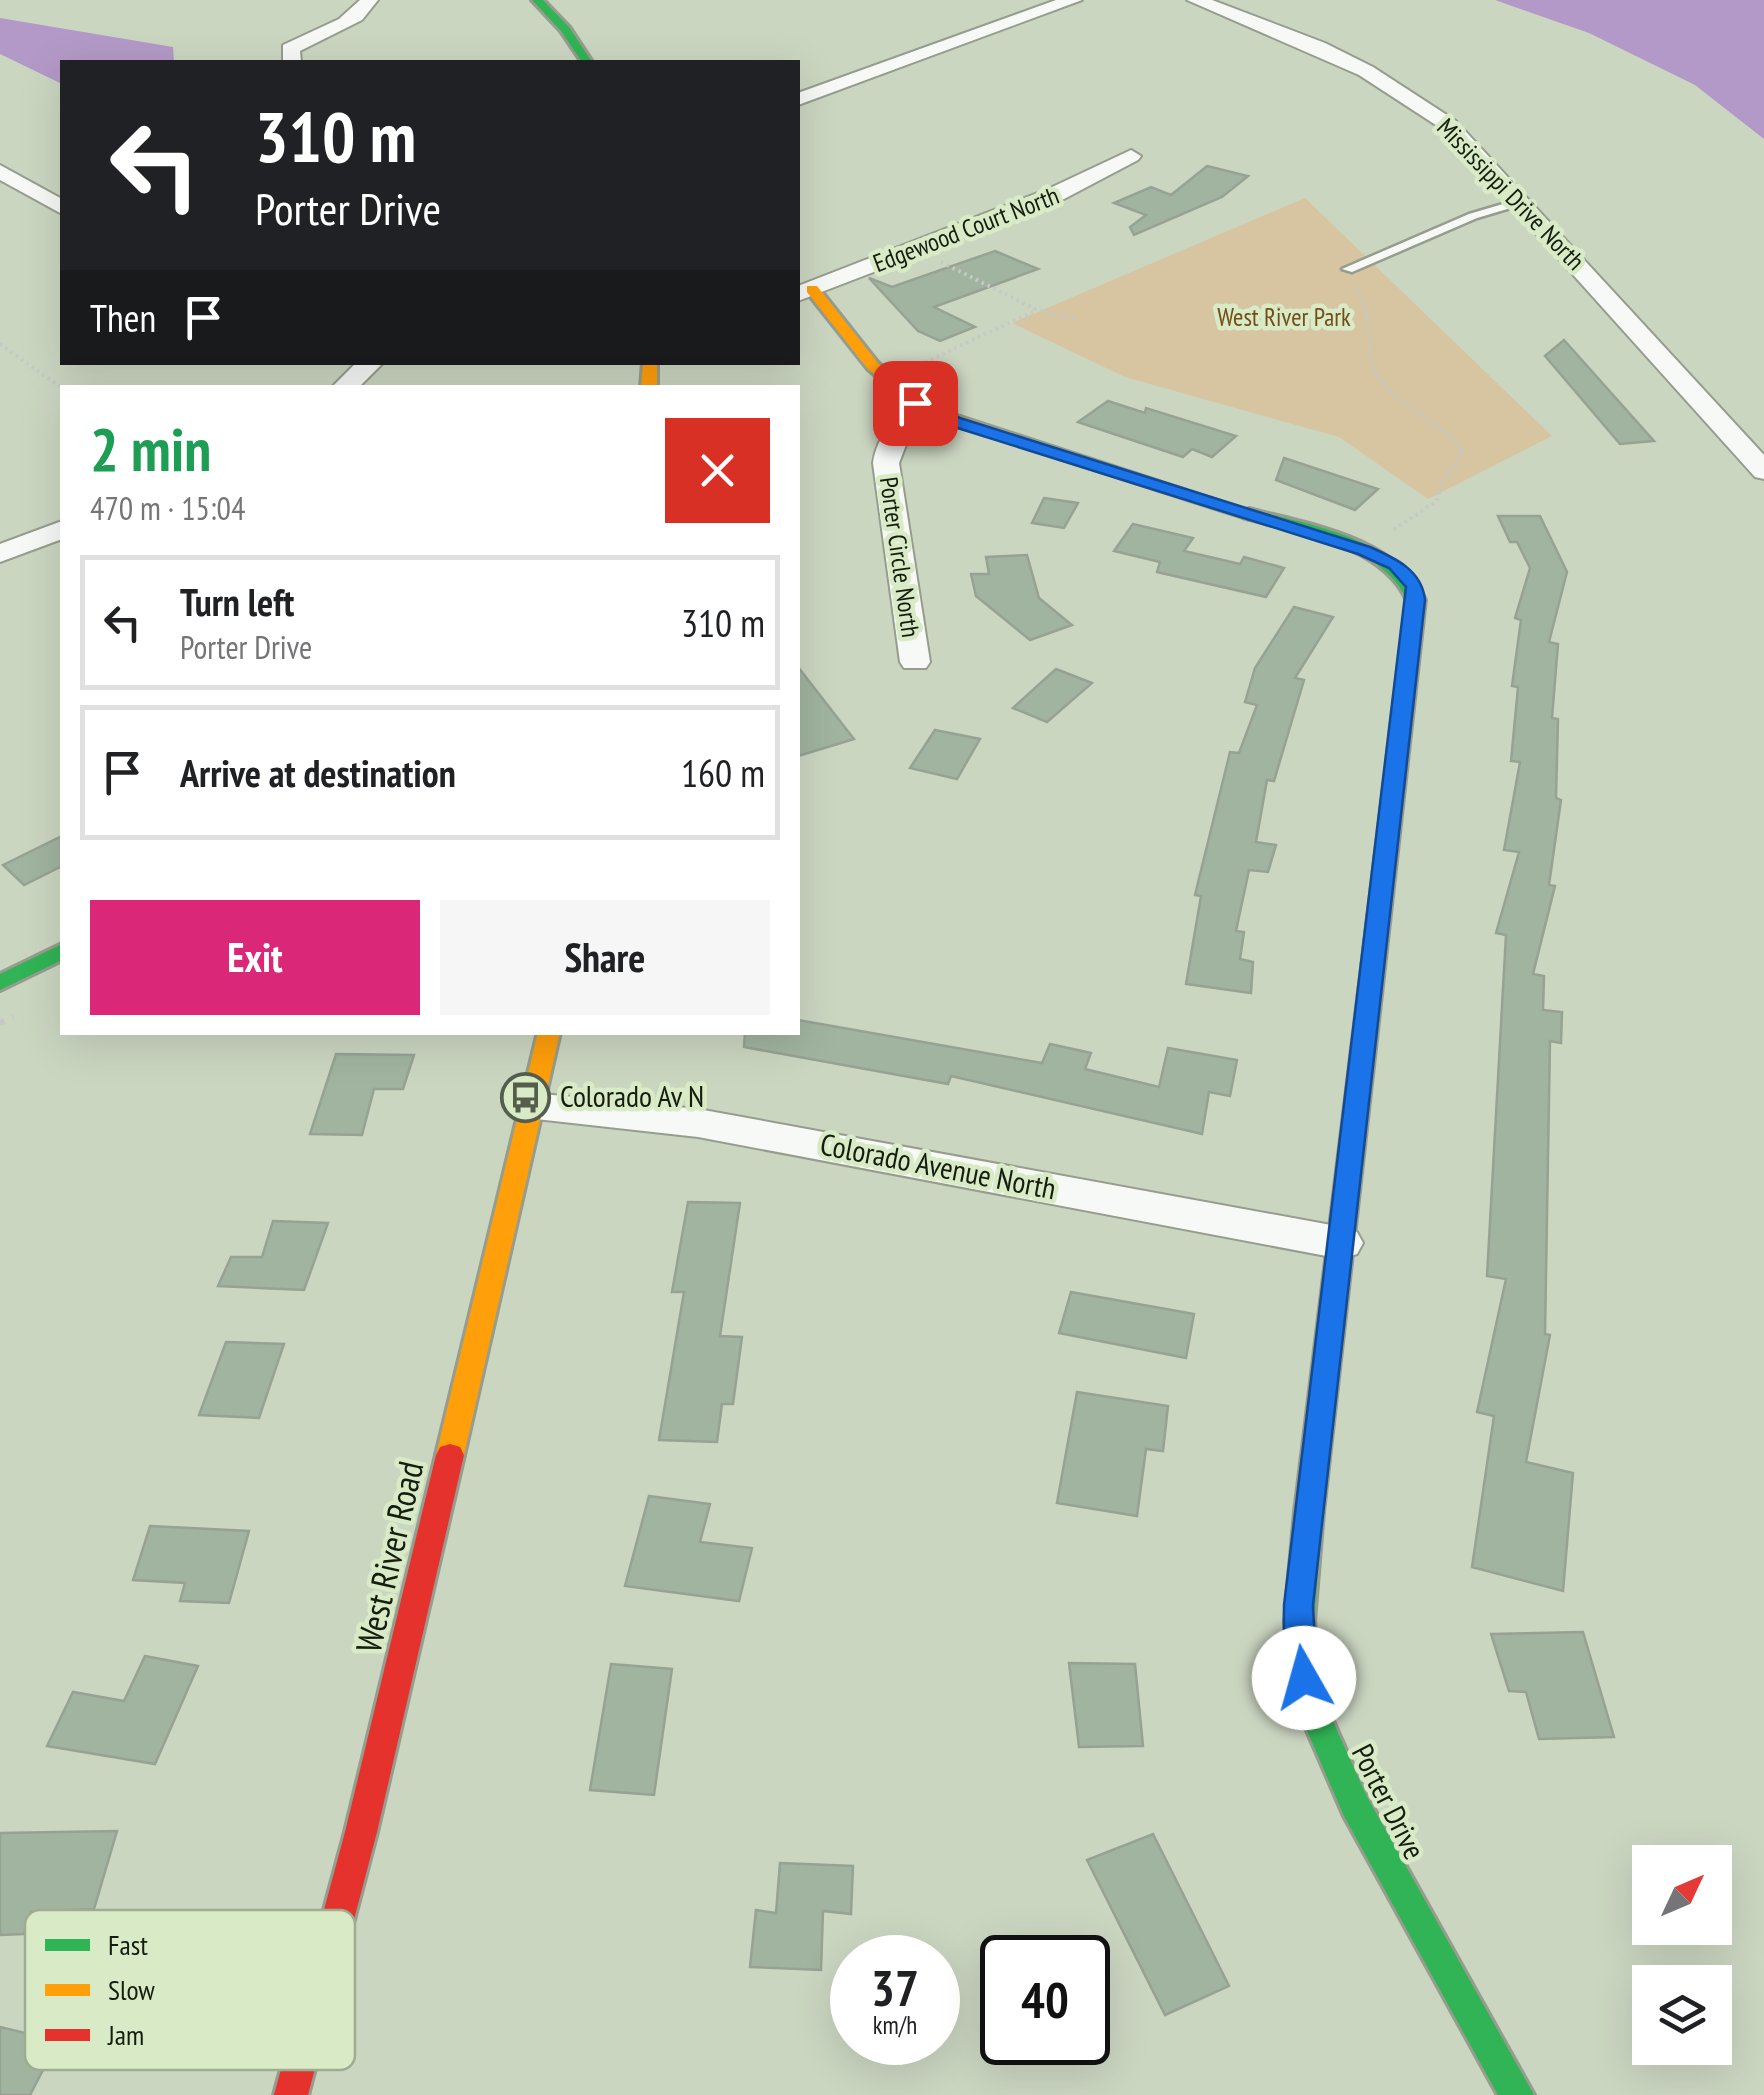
<!DOCTYPE html>
<meta charset="utf-8">
<style>
:root{--surface:#fff;--page:#f6f6f6;--text:#202124;--muted:#757577;--line:#e0e0e0;--accent:#db2777}
body{margin:0;font-family:"PT Sans Narrow",sans-serif;background:var(--page);color:var(--text);height:100vh;display:flex;flex-direction:column;font-size:38px;white-space:nowrap}
*{box-sizing:border-box;margin:0}
p{font-size:32px;color:var(--muted)}
.icon{flex:none;width:55px;height:55px;fill:none;stroke:currentColor;stroke-width:2;stroke-linecap:round;stroke-linejoin:round}
.map{position:relative;flex:1;overflow:hidden}
.details{position:absolute;left:60px;top:385px;width:740px;height:650px;display:flex;flex-direction:column;background:var(--surface);border-radius:0px;box-shadow:0 10px 40px #0002}
.details>*{flex:none}
.guide{position:absolute;left:60px;top:60px;width:740px;height:305px;border-radius:0px;box-shadow:0 10px 40px #0002;background:#202124;color:#fff;overflow:hidden}
.needle{width:65px;rotate:46deg}
.buttons{position:absolute;left:1632px;top:1845px;display:grid;gap:20px}
.buttons a{display:grid;place-items:center;width:100px;height:100px;border-radius:0px;background:var(--surface);box-shadow:0 10px 40px #0002;font-size:50px}
.speed{position:absolute;left:830px;top:1935px;display:flex;gap:20px;font-size:50px;font-weight:700;text-align:center}
.speed>*{display:grid;place-content:center;width:130px;height:130px;border-radius:50%;background:var(--surface);box-shadow:0 10px 40px #0002;line-height:1}
.speed small{font-size:25px;font-weight:400}
.speed .limit{border:5px solid #111;border-radius:15px;background:#fff;color:#111}
.pin{position:absolute;display:grid;place-items:center;width:85px;height:85px;color:#fff;margin:-42px;border-radius:20px;box-shadow:0 5px 15px #0006}
.me{position:absolute;width:110px;margin:-55px;rotate:353deg;stroke-linejoin:round;filter:drop-shadow(0 0 8px #0008)}
.turn{display:flex;align-items:center;gap:35px;height:210px;padding:0 30px;font-size:45px}
.turn .icon{width:130px;height:130px;stroke-width:2.5}
.turn b{display:block;font-size:70px;line-height:85px}
.then{display:flex;align-items:center;height:95px;padding:0 30px;background:#0003;gap:20px;font-size:38px}
.round{display:grid;place-items:center;flex:none;width:105px;height:105px;border-radius:0px;background:var(--page)}
.summary{display:flex;align-items:center;justify-content:space-between;height:170px;padding:0 30px}
h1{font-size:60px;font-weight:800;line-height:75px;color:#1e9e55}
.primary-button{display:flex;gap:20px;margin-top:auto;padding:20px 30px}
.primary-button a{flex:1;height:115px;border-radius:0px;background:var(--accent);color:#fff;font-size:40px;font-weight:800;line-height:115px;text-align:center}
.primary-button a+a{background:var(--page);color:var(--text)}
ul{padding:0;list-style:none}
li{display:flex;align-items:center;gap:30px;height:135px;margin:0 20px 15px;padding:0 10px;border:5px solid var(--line);border-radius:0px}
li div{flex:1}
li b{display:block;font-size:38px}
li em{font-style:normal}
.map>svg:first-child{display:block}
.green{fill:#d7c4a1}
.water{fill:#b399c7}
.building{fill:#a0b49f;stroke:#97a294;stroke-width:2.5}
.lines{fill:none;stroke-linecap:round;stroke-linejoin:round}
.lane-casing{stroke:#969d8e;stroke-width:5}
.street-casing{stroke:#969d8e;stroke-width:4}
.fast-casing{stroke:#969d8e;stroke-width:6}
.slow-casing{stroke:#969d8e;stroke-width:6}
.jam-casing{stroke:#969d8e;stroke-width:6}
.path-far1{stroke:#c6c9c3;stroke-width:4;stroke-dasharray:2.5 4;stroke-linecap:butt}
.path{stroke:#c6c9c3;stroke-width:6;stroke-dasharray:5 8;stroke-linecap:butt}
.lane{fill:#f7f9f6;fill-rule:evenodd}
.street{fill:#f7f9f6;fill-rule:evenodd}
.fast{fill:#30b455;fill-rule:evenodd}
.slow{fill:#ff9f0a;fill-rule:evenodd}
.jam{fill:#e5322d;fill-rule:evenodd}
.route{fill:#1a73e8;stroke:#114b97;stroke-width:2.5}
.labels{text-anchor:middle;stroke-width:9;stroke-linejoin:round;paint-order:stroke}
.far-street-label{font-size:25px;fill:#161c0f;stroke:#d8ebc6}
.far-park-label{font-size:25px;fill:#764d18;stroke:#d8ebc6}
.poi-label{font-size:30px;fill:#161c0f;stroke:#d8ebc6;text-anchor:start}
.street-label{font-size:30px;fill:#161c0f;stroke:#d8ebc6}
.near-street-label{font-size:35px;fill:#161c0f;stroke:#d8ebc6}
.key{fill:#d8ebc6;stroke:#9ead8f;stroke-width:2.5}
.key-label{font-size:28px;fill:#161c0f}
</style>
<div class="map">
<svg width="1764" height="2095" viewBox="0 0 1764 2095">
<rect width="100%" height="100%" fill="#cbd6c1"/>
<path class="green" d="M1305,198L1552,436L1428,499L1339,437L1125,377L1012,323Z"/>
<g class="water">
<path d="M1495,0H1764V139L1695,85L1589,33Z"/>
<path d="M0,18L173,47L174,62H62V84L0,54Z"/>
</g>
<g class="building">
<path d="M1207,166L1248,176L1222,197L1134,235L1130,227L1146,215L1114,203L1151,187L1171,195Z"/>
<path d="M995,251L1038,269L934,307L975,327L940,341L918,331L869,278L892,287Z"/>
<path d="M1564,340L1654,441L1620,444L1545,356Z"/>
<path d="M1108,401L1145,413L1146,408L1236,436L1212,457L1192,449L1183,457L1078,422Z"/>
<path d="M1284,458L1378,489L1355,510L1276,480Z"/>
<path d="M1044,498L1078,503L1064,528L1032,523Z"/>
<path d="M1498,516H1540L1567,572L1549,642L1558,644L1552,718L1558,719L1556,798L1561,800L1549,885L1555,886L1533,974L1544,976L1543,1010L1562,1012L1561,1043L1550,1041L1545,1334L1550,1335L1526,1462L1573,1473L1563,1591L1472,1567L1494,1416L1477,1412L1506,1279L1487,1276L1506,935L1496,933L1519,852L1504,850L1520,762L1511,761L1518,687L1512,686L1521,620L1515,618L1530,568L1517,542H1510Z"/>
<path d="M1133,524L1193,538L1184,551L1240,564L1244,557L1284,568L1266,597L1157,572L1160,562L1114,551Z"/>
<path d="M1027,555L1039,598L1072,625L1030,640L976,596L971,574H989L986,557Z"/>
<path d="M1294,607L1333,617L1295,678L1304,680L1274,781L1267,780L1256,842L1276,845L1268,872L1249,870L1236,931L1244,932L1240,959L1253,962L1251,993L1186,984L1201,896L1195,895L1230,752L1239,753L1257,705L1245,702L1255,668Z"/>
<path d="M798,667L854,739L798,756Z"/>
<path d="M1056,669L1092,683L1047,722L1013,708Z"/>
<path d="M935,730L980,739L957,779L910,768Z"/>
<path d="M62,836V866L24,885L3,865Z"/>
<path d="M798,1020L1042,1063L1050,1044L1091,1053L1085,1069L1159,1087L1168,1048L1237,1060L1230,1096L1209,1092L1202,1134L951,1076L948,1084L744,1047L745,1032H798Z"/>
<path d="M336,1054L414,1055L403,1089H374L362,1135L310,1134Z"/>
<path d="M688,1202L740,1203L720,1336L742,1337L733,1404H722L717,1442L659,1440L684,1292H672Z"/>
<path d="M273,1221L328,1223L304,1290L218,1286L231,1257H262Z"/>
<path d="M1071,1292L1194,1314L1186,1358L1059,1333Z"/>
<path d="M226,1342L284,1344L259,1418L199,1415Z"/>
<path d="M1077,1392L1168,1406L1163,1451L1146,1449L1137,1516L1057,1503Z"/>
<path d="M649,1496L710,1504L700,1542L752,1548L739,1601L625,1586Z"/>
<path d="M150,1526L249,1531L229,1603L180,1601L185,1583L133,1580Z"/>
<path d="M1583,1632L1614,1737L1539,1739L1526,1692L1509,1691L1491,1634Z"/>
<path d="M145,1656L198,1666L155,1764L47,1746L73,1692L124,1701Z"/>
<path d="M1069,1663L1135,1664L1143,1746L1079,1747Z"/>
<path d="M611,1664L672,1669L654,1795L590,1790Z"/>
<path d="M117,1831L94,1909L31,1912L24,1934L0,1935V1833Z"/>
<path d="M1153,1834L1229,1986L1165,2015L1087,1860Z"/>
<path d="M780,1863L853,1866L851,1914L823,1911L821,1970L750,1967L756,1910L776,1913Z"/>
<path d="M0,2027L58,2041L30,2095H0Z"/>
</g>
<g class="lines">
<defs>
<path id="lane" d="M1520,199L1524,200V204L1477,218L1352,272L1342,269L1469,214Z"/>
<g id="street">
<path d="M360,0H378L362,20L300,51L301,62H283V45L339,19Z"/>
<path d="M1056,0H1082L798,105V93Z"/>
<path d="M1187,0H1212L1325,43L1373,67L1456,121L1764,455V479L1755,477L1442,129L1359,75Z"/>
<path d="M1131,150L1141,156L1138,160L1064,199L798,301V286L1048,189Z"/>
<path d="M0,165L62,199V214L0,180Z"/>
<path d="M357,362H384L358,388H331Z"/>
<path d="M928,403L941,411L909,437L899,463L930,662L926,668H904L900,662L873,463C877,434 899,410 928,403Z"/>
<path d="M62,521V539L0,562V544Z"/>
<path d="M532,1093L698,1109L1342,1227L1357,1232L1363,1243L1357,1254L1342,1259L698,1137L518,1117L513,1107L518,1097Z"/>
</g>
<g id="fast">
<path d="M532,0H543L569,27L592,62H582L561,31Z"/>
<path d="M1249,509C1310,525 1395,537 1425,600L1384,968L1373,975L1362,968L1407,600C1381,543 1297,533 1243,517L1241,514Z"/>
<path d="M62,944V960L0,990V974Z"/>
<path d="M1309,1500L1319,1504L1323,1512L1314,1621L1317,1657L1332,1719L1366,1795L1534,2095H1498L1344,1816L1302,1719L1287,1657L1285,1621L1295,1512L1299,1504Z"/>
</g>
<g id="slow">
<path d="M807,286H817L878,363L933,408L1257,514L1249,519L1243,517L923,414L868,369L807,292Z"/>
<path d="M643,362H657V388H641Z"/>
<path d="M1373,961L1384,968L1323,1512L1319,1520L1309,1524L1299,1520L1295,1512L1362,968Z"/>
<path d="M538,1032H560L464,1455L460,1463L450,1466L440,1463L436,1455Z"/>
</g>
<path id="jam" d="M450,1444L460,1447L464,1455L377,1832L308,2095H274L345,1832L436,1455L440,1447Z"/>
</defs>
<use href="#lane" class="lane-casing"/>
<use href="#street" class="street-casing"/>
<use href="#fast" class="fast-casing"/>
<use href="#slow" class="slow-casing"/>
<use href="#jam" class="jam-casing"/>
<g class="path-far1">
<path d="M941,262L1037,310L1078,320"/>
<path d="M1356,288C1376,316 1361,351 1380,379C1401,410 1441,420 1463,452L1441,485L1437,501L1393,530"/>
<path d="M0,344L62,388"/>
<path d="M919,365L1037,310"/>
</g>
<path class="path" d="M0,1023L13,1017"/>
<use href="#lane" class="lane"/>
<use href="#street" class="street"/>
<use href="#fast" class="fast"/>
<use href="#slow" class="slow"/>
<use href="#jam" class="jam"/>
</g>
<path class="route" d="M910,399H920L960,418L1370,547C1395,558 1422,570 1425,600L1313,1605C1313,1623 1320,1676 1315,1687L1304,1691L1294,1687C1282,1661 1284,1634 1284,1605L1406,587L1389,568L1358,554L948,425L910,406Z"/>
<defs>
<symbol id="bus-ring" viewBox="-11 -11 22 22"><circle r="9.5" fill="#d8ebc6" stroke="#555d4d" stroke-width="1.5"/><path d="M-5-6H5V4H4V6H2V4H-2V6H-4V4H-5ZM-3.5-4V0h7V-4ZM-3.5 1.2v1.5H-2V1.2ZM2 1.2v1.5H3.5V1.2Z" fill="#555d4d"/></symbol>
</defs>
<g fill-rule="evenodd">
<use href="#bus-ring" x="498" y="1070" width="55" height="55"/>
</g>
<g class="labels">
<g class="far-street-label">
<text transform="translate(1511 194) rotate(46)" y="9">Mississippi Drive North</text>
<text transform="translate(966 229) rotate(-21)" y="9">Edgewood Court North</text>
<text transform="translate(900 557) rotate(82)" y="9">Porter Circle North</text>
</g>
<g class="far-park-label">
<text x="1284" y="326">West River Park</text>
</g>
<g class="poi-label">
<text x="560" y="1107">Colorado Av N</text>
</g>
<g class="street-label">
<text transform="translate(938 1167) rotate(11)" y="10">Colorado Avenue North</text>
<text transform="translate(1388 1802) rotate(63)" y="10">Porter Drive</text>
</g>
<g class="near-street-label">
<text transform="translate(390 1557) rotate(-77)" y="12">West River Road</text>
</g>
</g>
<rect x="25" y="1910" width="330" height="160" rx="15" class="key"/>
<rect x="45" y="1939" width="45" height="12" fill="#30b455"/>
<rect x="45" y="1984" width="45" height="12" fill="#ff9f0a"/>
<rect x="45" y="2029" width="45" height="12" fill="#e5322d"/>
<g class="key-label">
<text x="108" y="1955">Fast</text>
<text x="108" y="2000">Slow</text>
<text x="108" y="2045">Jam</text>
</g>
</svg>
<div class="buttons">
<a><svg class="needle" viewBox="-14 -14 28 28"><path d="M0-13l5 13h-10z" fill="#e53935"/><path d="M0 13l5-13h-10z" fill="#757577"/></svg></a>
<a><svg class="icon" aria-label="layers" viewBox="0 0 24 24"><path d="M12 4l9 5-9 5-9-5zM3 14l9 5 9-5"/></svg></a>
</div>
<div class="speed"><div>37<small>km/h</small></div><div class="limit">40</div></div>
<div class="pin" style="left:915px;top:403px;background:#d93025"><svg class="icon" aria-label="arrive" viewBox="0 0 24 24"><path d="M6 21V4h12l-3 4 3 4H6"/></svg></div>
<svg class="me" style="left:1304px;top:1678px" viewBox="-20 -20 40 40"><circle r="19" fill="#fff"/><path d="M0-13L10 11 0 6-10 11z" fill="#1a73e8"/></svg>
<div class="guide">
<div class="turn"><svg class="icon" aria-label="left" viewBox="0 0 24 24"><path d="M17 20v-9H6M10 6l-5 5 5 5"/></svg><div><b>310 m</b>Porter Drive</div></div>
<div class="then">Then<svg class="icon" aria-label="arrive" viewBox="0 0 24 24"><path d="M6 21V4h12l-3 4 3 4H6"/></svg></div>
</div>
<section class="details">
<div class="summary"><div><h1>2 min</h1><p>470 m · 15:04</p></div><a class="round" style="background:#d93025;color:#fff"><svg class="icon" aria-label="close" viewBox="0 0 24 24"><path d="M6 6l12 12M18 6L6 18"/></svg></a></div>
<ul>
<li><svg class="icon" aria-label="left" viewBox="0 0 24 24"><path d="M17 20v-9H6M10 6l-5 5 5 5"/></svg><div><b>Turn left</b><p>Porter Drive</p></div><em>310 m</em></li>
<li><svg class="icon" aria-label="arrive" viewBox="0 0 24 24"><path d="M6 21V4h12l-3 4 3 4H6"/></svg><div><b>Arrive at destination</b></div><em>160 m</em></li>
</ul>
<div class="primary-button"><a>Exit</a><a>Share</a></div>
</section>
</div>
